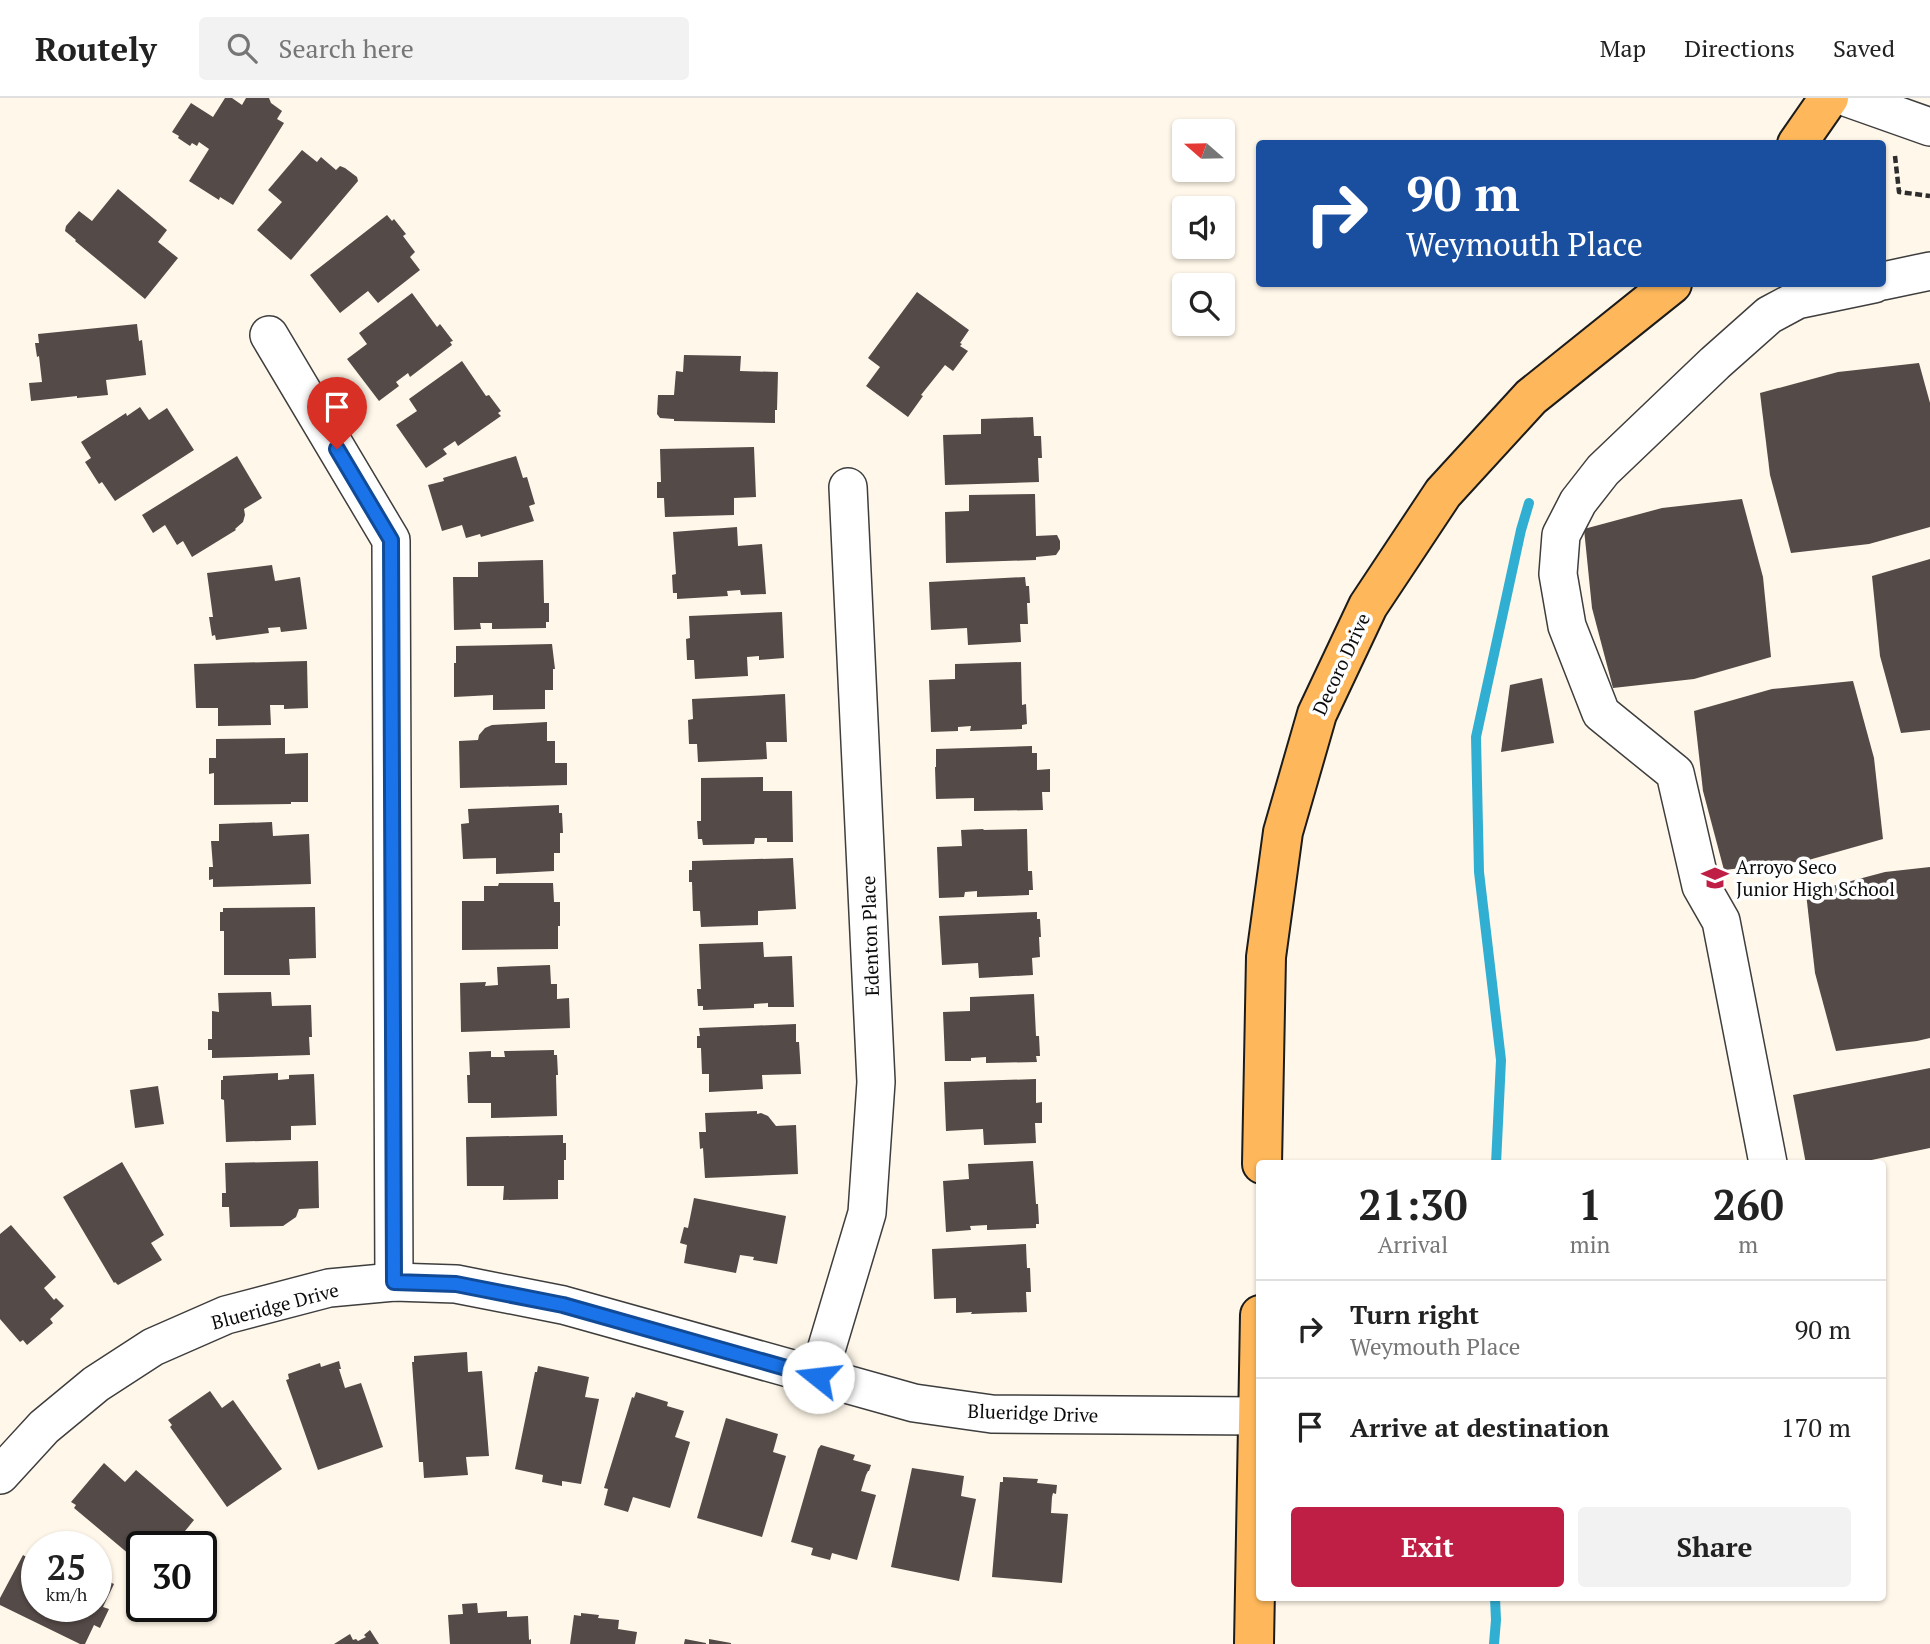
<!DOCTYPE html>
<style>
:root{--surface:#fff;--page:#f2f2f2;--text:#222;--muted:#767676;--line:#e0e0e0;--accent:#bf1f44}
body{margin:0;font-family:"PT Serif",serif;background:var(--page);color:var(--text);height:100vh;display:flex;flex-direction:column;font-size:26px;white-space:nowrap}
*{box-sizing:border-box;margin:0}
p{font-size:23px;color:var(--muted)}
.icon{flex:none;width:38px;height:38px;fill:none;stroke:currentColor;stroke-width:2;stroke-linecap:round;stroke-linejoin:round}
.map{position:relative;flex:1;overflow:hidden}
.panel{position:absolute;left:1256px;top:1062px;width:630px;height:441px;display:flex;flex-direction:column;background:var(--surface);border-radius:7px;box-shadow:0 2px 5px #0004}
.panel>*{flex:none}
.hud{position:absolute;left:1256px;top:42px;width:630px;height:147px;border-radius:7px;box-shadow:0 2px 5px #0004;background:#1a4fa0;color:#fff;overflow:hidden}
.needle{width:46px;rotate:290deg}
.fabs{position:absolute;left:1172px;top:21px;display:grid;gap:14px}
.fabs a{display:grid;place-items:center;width:63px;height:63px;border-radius:7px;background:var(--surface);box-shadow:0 2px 5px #0004;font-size:35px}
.speed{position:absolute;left:21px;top:1433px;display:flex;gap:14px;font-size:35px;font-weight:700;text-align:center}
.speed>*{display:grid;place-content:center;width:91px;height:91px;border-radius:50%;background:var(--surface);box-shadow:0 2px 5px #0004;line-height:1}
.speed small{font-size:18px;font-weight:400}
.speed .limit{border:4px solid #111;border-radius:10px;background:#fff;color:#111}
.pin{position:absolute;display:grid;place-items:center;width:60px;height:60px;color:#fff;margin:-72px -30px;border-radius:50% 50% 50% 0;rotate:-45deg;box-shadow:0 0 7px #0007}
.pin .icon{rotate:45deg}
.me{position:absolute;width:77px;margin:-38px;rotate:286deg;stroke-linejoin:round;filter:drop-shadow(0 0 5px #0008)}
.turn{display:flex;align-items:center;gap:24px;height:147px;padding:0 35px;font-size:32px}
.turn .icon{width:91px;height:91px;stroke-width:2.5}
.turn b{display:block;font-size:49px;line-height:60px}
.eta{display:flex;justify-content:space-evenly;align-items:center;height:119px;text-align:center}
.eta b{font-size:42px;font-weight:600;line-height:49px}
.primary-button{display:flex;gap:14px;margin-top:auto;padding:14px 35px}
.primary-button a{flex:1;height:80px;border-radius:7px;background:var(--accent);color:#fff;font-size:28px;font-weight:600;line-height:80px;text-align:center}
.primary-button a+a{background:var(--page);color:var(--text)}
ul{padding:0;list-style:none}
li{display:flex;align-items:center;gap:21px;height:98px;padding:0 35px;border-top:2px solid var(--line)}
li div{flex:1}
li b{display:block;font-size:26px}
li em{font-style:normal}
header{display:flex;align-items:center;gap:42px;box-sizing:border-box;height:98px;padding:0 35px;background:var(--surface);border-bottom:2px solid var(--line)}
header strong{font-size:33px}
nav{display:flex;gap:38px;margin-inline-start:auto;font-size:24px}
.search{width:490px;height:63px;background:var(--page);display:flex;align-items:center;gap:18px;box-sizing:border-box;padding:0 24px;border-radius:7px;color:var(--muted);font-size:26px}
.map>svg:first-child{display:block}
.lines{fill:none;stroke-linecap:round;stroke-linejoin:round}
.stream{stroke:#31afd2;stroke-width:10}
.building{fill:#544a47}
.minor-casing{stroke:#3e3e3e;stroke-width:40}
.major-casing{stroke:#1c1c1c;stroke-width:42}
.path{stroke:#2d2d2d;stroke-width:4.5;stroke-dasharray:7 3.5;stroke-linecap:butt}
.minor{stroke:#fff;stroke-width:37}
.major{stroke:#feb85b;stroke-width:38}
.route-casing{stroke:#114b97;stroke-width:18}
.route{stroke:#1a73e8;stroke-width:12}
.labels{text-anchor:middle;stroke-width:7;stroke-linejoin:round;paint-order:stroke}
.street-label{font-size:19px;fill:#0b0b0b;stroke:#fff}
.poi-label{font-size:19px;fill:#0b0b0b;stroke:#fff;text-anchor:start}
</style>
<header>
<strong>Routely</strong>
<div class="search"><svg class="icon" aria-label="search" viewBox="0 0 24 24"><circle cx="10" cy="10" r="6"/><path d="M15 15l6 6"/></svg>Search here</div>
<nav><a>Map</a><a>Directions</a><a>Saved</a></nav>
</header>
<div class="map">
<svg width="1930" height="1546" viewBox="0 0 1930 1546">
<rect width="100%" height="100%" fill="#fff7e9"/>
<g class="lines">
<g class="stream">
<path d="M1496,1066L1501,962L1479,774L1476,639L1521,432L1529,405"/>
<path d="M1494,1546L1496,1522L1495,1500"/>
</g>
</g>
<g class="building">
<path d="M225,0H232L242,7L246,0H269L271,5L282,13L277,21L284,25L233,107L220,99L219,102L189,83L209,51L199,44L197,48L192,45L190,48L178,40L179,38L172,34L191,5L213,19Z"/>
<path d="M302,52L317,64L321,59L336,72L340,68L345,70L357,79L358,83L291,162L257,132L282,104L268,92Z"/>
<path d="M118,91L167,132L158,144L178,160L145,201L75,143L76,142L65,133L66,128L79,113L92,123Z"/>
<path d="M387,117L392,123L394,121L406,136L403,138L415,154L410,159L420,172L378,205L368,193L340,215L310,177Z"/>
<path d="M917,194L969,232L960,245L962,246L960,248L968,253L953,273L945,267L921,297L923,298L908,319L866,288L880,269L868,260Z"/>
<path d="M412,195L437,229L440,226L453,243L450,244L452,247L410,279L408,275L396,284L399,288L379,303L347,261L367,246L359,235Z"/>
<path d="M137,226L139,243L142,242L146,277L106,282L108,297L77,300V298L31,303L29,285L42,284L39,258L37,259L35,245H39L38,236Z"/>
<path d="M684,257L741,258L740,273L778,274L777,312H775V325L674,323V321L660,320L657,316L658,297H674L676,273L683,274Z"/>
<path d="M462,263L486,298L489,297L501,313L498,315L501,318L458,348L455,343L443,351L447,356L426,370L396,327L417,313L409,301Z"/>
<path d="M1919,265L1930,305V429L1869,446L1791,455L1770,377L1760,295L1838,274Z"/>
<path d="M140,309L149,322L167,310L194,352L115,403L102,384L99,386L85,364L91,360L81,344L126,315L127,318Z"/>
<path d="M1033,319L1034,338H1041L1042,360H1038L1039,384L945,387L943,337L981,336V321Z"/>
<path d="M754,349L756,399L734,400V417L665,419L664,400H657V384H661L660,351Z"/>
<path d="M237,358L262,400L244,411L245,417L243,424L235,431L236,432L192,459L183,443L177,447L165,427L153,435L142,417Z"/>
<path d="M516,358L523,380L527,379L535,406L529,408L534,423L481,439L480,436L466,440L462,427L442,433L428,387L444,383L443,380Z"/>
<path d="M1035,396L1036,438L1057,437L1060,443V451L1056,457L1036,459V462L946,465L945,414L969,413V397Z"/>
<path d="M1742,401L1763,479L1771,559L1694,581L1613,590L1592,510L1584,431L1662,410Z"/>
<path d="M737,429L738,448L762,446L766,496L741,497L740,492L727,493L728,498L677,501V495H673L672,477L676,476L673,434Z"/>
<path d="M1930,461V632L1901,635L1880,558L1872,478Z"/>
<path d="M543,462L544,505H549V524H546V530L492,531V525H480L481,531L454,532L453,479H478V464Z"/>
<path d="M272,467L275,483L300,479L307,531L281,534L280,529L268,530L269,535L216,542L215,537L212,538L209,519H213L207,475Z"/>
<path d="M1025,479L1026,488H1029L1030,505H1027L1028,526H1020L1021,544L968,547L967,530L931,532L929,484Z"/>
<path d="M782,514L784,560L759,562V558L747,559L748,578L695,581L694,562H687L686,541L690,540L689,518Z"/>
<path d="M552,546L555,571H553V592H545V611L493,612V597L454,599V565H456V548Z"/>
<path d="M307,563L308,610L284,611V607H270L271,627L218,628V610H196L194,566Z"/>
<path d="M1021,564L1022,607L1026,606L1027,626L1022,627V631L970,633L971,628L958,629V633L931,634L929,582L955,581V566Z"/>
<path d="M1542,580L1554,645L1501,654L1510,587Z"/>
<path d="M1853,583L1874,660L1883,741L1805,763L1724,772L1703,693L1694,613L1772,591Z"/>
<path d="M785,596L787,644H766L767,661L698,664L697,646H689L688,622L693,621L692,601Z"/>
<path d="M547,624V643H555V665H567V687L460,690L459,643L478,642L479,637L485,630L492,627Z"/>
<path d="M285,640V656L308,655V704H291V706L214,707V675L209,676V660H216V641Z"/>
<path d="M1032,648V655H1037V672L1050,671V694H1042L1043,712L974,713V700L936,701L935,669H936V651Z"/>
<path d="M763,679V693H792L793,744H767V740H755L754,746L703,747L702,741H698L697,723H701V680Z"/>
<path d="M559,707V715H562L563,735H560V755H554V773L496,776V760L463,761L461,726L469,725L468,711Z"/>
<path d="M272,724L273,738L309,736L311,786L213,789V781L209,782V769H213L211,743H219V726Z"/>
<path d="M984,731L983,732L1027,731L1028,773H1032L1033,792H1029V797L977,799V793L965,794L964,799L939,800L937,749L962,748L961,732Z"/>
<path d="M793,760L796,811L758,813V827L701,829L700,813H693L692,784H689V772H692V763Z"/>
<path d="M1930,769V940L1917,943L1836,953L1815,875L1806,795L1885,774Z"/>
<path d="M499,785H553L554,804H560V828H558V851L462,852V803H484V788H498Z"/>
<path d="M315,809L316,860L289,861L290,877H224V833H220V814H223V810Z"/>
<path d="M1037,814V821H1040L1041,839H1039L1040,859L1032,860L1033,877L979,880L978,865L942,867L939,818Z"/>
<path d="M763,844L764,859L792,858L794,909H768V905L754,906V910L703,912V908H698L697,891H701L699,846Z"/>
<path d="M550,867L551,886H557V901L569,900L570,930L461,934L460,885L486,884L485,888L498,887L497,869Z"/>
<path d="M271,894L272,908L311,907L312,939H309L310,957L212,960V952H208V941H212V913L219,914L218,895Z"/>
<path d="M1034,896L1036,938H1039L1040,958H1036L1037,964L986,965V959L971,960V963H945L943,914L970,913V899Z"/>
<path d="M796,926V944H799L801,976L762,977L763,991L709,994V976H702L701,950H697V938H700L699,930Z"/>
<path d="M554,952V957H557L558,977H556L557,1018L491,1020V1005H468L467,977H470L469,954L491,953V959H505L504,953Z"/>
<path d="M1930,970V1050L1852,1066H1806L1793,997Z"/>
<path d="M278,975V982L289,981V977L314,976L316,1027L291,1028V1042L226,1044L224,1002L221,1001V982H223V978Z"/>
<path d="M1036,981V1005L1042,1004V1025H1035L1036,1045L984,1047L983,1031L946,1033L944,984Z"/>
<path d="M158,988L164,1026L135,1030L130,992Z"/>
<path d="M757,1013V1016L761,1015L768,1018L776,1028L796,1027L798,1076L705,1080L703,1050L700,1051L699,1034H706L705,1015Z"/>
<path d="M563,1037V1045H566V1062H564V1082H558V1101L503,1102L504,1088H467L466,1039Z"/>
<path d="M318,1063L319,1110L299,1111L296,1119L283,1128L230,1129L229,1109H222V1095H226L225,1065Z"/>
<path d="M1033,1063L1036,1106H1038L1039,1126H1036V1130L987,1132V1127L970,1128L971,1132L946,1134L943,1083L969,1081L968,1066Z"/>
<path d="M122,1064L164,1137L151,1145L162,1162L118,1187L115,1184L114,1185L63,1099Z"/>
<path d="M694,1100L786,1118L777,1166L753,1162L754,1159L740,1157L736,1175L684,1165L687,1147L680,1145L684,1129L688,1130Z"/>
<path d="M11,1127L56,1179L44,1190L54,1202L56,1200L64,1208L50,1221L53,1225L27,1247L23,1242L20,1244L0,1221V1136Z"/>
<path d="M1026,1146L1027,1170H1030L1031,1194H1026L1027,1214L971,1216L972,1214L956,1215V1200L934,1201L932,1151Z"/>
<path d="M467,1254L468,1274L482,1273L489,1358L466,1359L468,1377L424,1380L423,1364H419L412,1264H414V1258Z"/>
<path d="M339,1263L341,1271H339L345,1290L361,1285L383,1349L318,1372L286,1282L289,1281L288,1276L320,1265L321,1269Z"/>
<path d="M538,1268L589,1279L585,1299L599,1301L581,1386L562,1383V1388L542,1384L543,1377L515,1371L535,1274H537Z"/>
<path d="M210,1293L222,1310L233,1302L282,1371L227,1409L170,1329L172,1327L168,1322Z"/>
<path d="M636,1294L668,1304L667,1308L684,1313L675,1339L690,1344L670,1410L633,1399L628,1414L604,1407L608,1391L604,1390L632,1299L634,1300Z"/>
<path d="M726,1320L778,1336L773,1354L786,1358L762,1439L697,1420Z"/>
<path d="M821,1347L855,1357L853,1362L871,1367L869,1373H868L866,1377L861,1393L876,1397L857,1462L832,1455L830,1462L811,1457L813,1450L791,1444L818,1351Z"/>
<path d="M104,1365L125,1384L136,1372L194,1422L172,1449H142V1467L74,1410L76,1407L71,1404Z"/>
<path d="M912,1370L964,1378L961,1398L976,1401L959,1483L891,1469Z"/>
<path d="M1003,1379L1038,1381L1037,1385L1057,1387L1056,1396L1053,1395L1052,1399L1051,1415L1068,1416L1062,1485L992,1479L1000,1384H1003Z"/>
<path d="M23,1457L28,1460L27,1462L37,1466V1508H96V1478L114,1486L103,1509L109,1511L100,1530L94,1527L85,1546H80L0,1507V1500Z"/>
<path d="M477,1505L478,1515L507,1513V1519L528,1518L529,1542L531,1541V1546H450L448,1517L463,1516L462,1506Z"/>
<path d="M581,1515L599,1517L598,1520L619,1522L618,1531L637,1534L635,1546H570L574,1517L581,1518Z"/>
<path d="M370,1532L379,1546H334L350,1536L353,1542L356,1541L358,1543L366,1539L364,1537Z"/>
<path d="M685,1541L706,1545V1546H684Z"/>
<path d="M709,1541L731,1545V1546H709Z"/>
</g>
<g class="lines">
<defs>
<g id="minor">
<path d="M1848,0L1930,29"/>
<path d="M1883,183L1930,173"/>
<path d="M269,237L391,442L394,1184"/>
<path d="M1768,1065L1721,823L1701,788L1675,675L1601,615L1567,528L1558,476L1561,437L1578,404L1603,372L1715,265L1769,217L1797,202L1874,186"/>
<path d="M818,1279L867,1115L876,984L848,389"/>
<path d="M0,1377L44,1329L96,1286L153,1249L226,1217L329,1190L394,1184L456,1186L563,1207L914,1305L992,1316L1258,1318"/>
</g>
<g id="major">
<path d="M1797,46L1829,0"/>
<path d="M1262,1066L1266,859L1283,734L1317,616L1368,508L1443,395L1531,299L1672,186"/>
<path d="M1254,1546L1260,1217"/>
</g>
</defs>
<use href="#minor" class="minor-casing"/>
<use href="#major" class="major-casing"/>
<path class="path" d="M1895,58L1899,94L1930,98"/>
<use href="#minor" class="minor"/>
<use href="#major" class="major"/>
</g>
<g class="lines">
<defs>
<path id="route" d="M337,351L391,442L394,1184L456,1186L563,1207L818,1279"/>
</defs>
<use href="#route" class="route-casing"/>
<use href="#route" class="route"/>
</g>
<defs>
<symbol id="school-bare" viewBox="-9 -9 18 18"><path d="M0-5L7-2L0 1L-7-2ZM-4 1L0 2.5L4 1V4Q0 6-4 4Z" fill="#bf1f44" stroke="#fff" stroke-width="2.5" paint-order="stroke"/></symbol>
</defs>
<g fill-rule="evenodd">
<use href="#school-bare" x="1696" y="761" width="38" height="38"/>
</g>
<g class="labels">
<g class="street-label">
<text transform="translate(1341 566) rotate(-65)" y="7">Decoro Drive</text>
<text transform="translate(870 838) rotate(-92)" y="7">Edenton Place</text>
<text transform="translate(275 1208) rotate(-15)" y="7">Blueridge Drive</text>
<text transform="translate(1033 1315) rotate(2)" y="7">Blueridge Drive</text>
</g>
<g class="poi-label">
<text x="1736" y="776">Arroyo Seco<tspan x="1736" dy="22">Junior High School</tspan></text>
</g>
</g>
</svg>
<div class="fabs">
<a><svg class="needle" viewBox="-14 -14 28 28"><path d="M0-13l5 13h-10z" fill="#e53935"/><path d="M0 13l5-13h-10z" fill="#767676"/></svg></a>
<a><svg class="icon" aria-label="sound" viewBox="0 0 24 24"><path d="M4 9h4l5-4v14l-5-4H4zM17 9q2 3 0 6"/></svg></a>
<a><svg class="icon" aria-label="search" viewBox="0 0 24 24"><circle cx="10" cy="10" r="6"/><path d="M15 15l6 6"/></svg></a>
</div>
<div class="speed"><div>25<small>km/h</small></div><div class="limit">30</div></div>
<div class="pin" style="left:337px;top:351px;background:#d93025"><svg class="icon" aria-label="arrive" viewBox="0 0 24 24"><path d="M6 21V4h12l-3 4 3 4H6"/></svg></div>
<svg class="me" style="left:818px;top:1279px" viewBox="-20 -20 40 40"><circle r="19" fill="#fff"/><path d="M0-13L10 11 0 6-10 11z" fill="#1a73e8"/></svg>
<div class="hud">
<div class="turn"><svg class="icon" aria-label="right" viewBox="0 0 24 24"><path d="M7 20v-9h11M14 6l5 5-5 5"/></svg><div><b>90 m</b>Weymouth Place</div></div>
</div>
<section class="panel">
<div class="eta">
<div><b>21:30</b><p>Arrival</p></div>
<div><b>1</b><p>min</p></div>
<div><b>260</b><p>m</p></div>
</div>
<ul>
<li><svg class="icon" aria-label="right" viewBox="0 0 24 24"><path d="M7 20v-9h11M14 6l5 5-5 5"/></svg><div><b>Turn right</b><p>Weymouth Place</p></div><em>90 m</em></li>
<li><svg class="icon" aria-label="arrive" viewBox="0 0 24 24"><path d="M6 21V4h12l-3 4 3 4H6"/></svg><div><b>Arrive at destination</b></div><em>170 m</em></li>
</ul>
<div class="primary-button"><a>Exit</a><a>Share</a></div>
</section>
</div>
